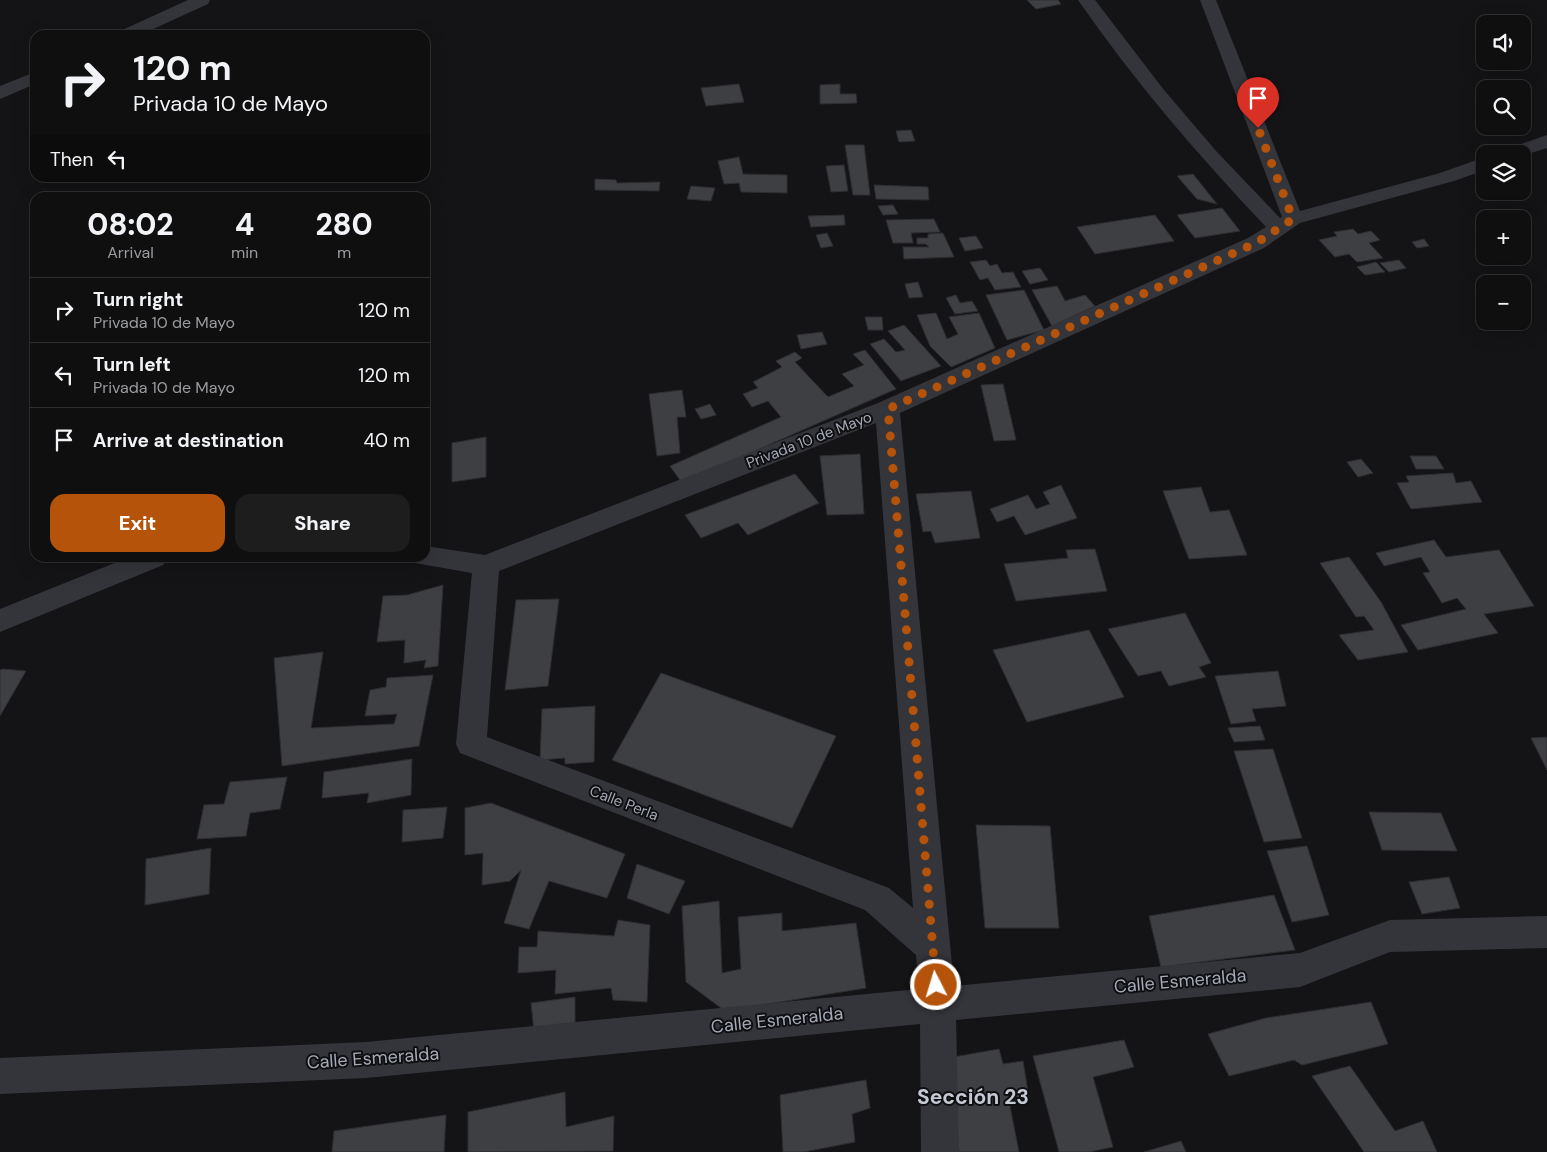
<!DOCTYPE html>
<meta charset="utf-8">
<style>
:root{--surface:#0f0f10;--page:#1d1d1e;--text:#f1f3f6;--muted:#9b9c9f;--line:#2f2f30;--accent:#b45309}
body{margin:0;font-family:"DM Sans",sans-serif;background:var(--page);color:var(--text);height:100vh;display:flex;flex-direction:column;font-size:19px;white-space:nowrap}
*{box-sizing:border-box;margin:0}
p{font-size:16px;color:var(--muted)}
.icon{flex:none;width:28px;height:28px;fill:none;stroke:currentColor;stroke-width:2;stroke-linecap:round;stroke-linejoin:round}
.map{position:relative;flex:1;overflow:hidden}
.sheet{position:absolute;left:30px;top:192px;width:400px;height:370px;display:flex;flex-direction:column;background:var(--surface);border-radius:15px;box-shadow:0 5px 20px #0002,0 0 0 1px var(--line)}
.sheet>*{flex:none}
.hud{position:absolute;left:30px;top:30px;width:400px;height:152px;border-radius:15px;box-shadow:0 5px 20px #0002,0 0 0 1px var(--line);background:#0f0f10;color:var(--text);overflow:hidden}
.buttons{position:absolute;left:1476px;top:15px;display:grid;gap:10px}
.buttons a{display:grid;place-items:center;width:55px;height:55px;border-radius:10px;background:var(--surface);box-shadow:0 5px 20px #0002,0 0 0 1px var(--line);font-size:25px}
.pin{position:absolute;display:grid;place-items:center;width:42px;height:42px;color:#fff;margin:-51px -21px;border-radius:50% 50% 50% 0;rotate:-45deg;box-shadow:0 0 5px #0007}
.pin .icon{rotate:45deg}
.me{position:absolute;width:55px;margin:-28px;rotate:355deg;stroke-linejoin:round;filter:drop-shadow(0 0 4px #0008)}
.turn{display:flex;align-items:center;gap:18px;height:105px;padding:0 20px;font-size:22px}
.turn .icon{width:65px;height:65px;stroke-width:2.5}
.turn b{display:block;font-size:35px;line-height:42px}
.then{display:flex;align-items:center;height:48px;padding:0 20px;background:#0003;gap:10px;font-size:19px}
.eta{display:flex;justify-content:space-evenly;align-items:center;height:85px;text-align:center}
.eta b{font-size:30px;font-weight:800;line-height:35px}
.primary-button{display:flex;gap:10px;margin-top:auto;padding:10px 20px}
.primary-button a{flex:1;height:58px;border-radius:15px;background:var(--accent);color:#fff;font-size:20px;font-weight:800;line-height:58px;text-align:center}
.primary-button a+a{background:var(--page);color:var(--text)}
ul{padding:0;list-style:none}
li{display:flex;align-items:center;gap:15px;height:65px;padding:0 20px;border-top:1px solid var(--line)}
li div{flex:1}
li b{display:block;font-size:19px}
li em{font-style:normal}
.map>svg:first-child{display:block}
.building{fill:#3e3f43;stroke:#2e2d32}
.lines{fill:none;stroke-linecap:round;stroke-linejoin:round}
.minor{fill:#34353b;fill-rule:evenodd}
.route{stroke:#b45309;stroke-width:9;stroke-dasharray:0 16.2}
.labels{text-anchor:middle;stroke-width:4;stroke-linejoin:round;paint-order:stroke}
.street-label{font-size:15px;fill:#a4aab7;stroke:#0f0f11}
.near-street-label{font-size:18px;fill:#a4aab7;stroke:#0f0f11}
.near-quarter-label{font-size:21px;font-weight:bold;fill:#c5c9d3;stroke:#0f0f11}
</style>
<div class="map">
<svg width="1547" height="1152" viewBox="0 0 1547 1152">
<rect width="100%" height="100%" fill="#141416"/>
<g class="building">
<path d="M1027,0H1058L1061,4L1036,9Z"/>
<path d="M739,84L744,102L706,106L701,88Z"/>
<path d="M840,84V94H856L857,103L820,104V85Z"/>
<path d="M911,130L915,141L899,142L896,131Z"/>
<path d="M845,145H864L870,195H853Z"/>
<path d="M739,157L743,174L787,175V193L741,192L739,183L724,184L718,161Z"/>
<path d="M844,165L848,191L831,192L826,166Z"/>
<path d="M1193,174L1217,204L1197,199L1177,176Z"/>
<path d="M595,179L616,180L617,183L660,182L659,191L595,190Z"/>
<path d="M874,185L928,187L929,200L876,199Z"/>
<path d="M691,186L715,188L711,201L687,199Z"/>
<path d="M893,205L898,214L883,215L878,206Z"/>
<path d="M1222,208L1240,231L1195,238L1177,215Z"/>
<path d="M844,215L845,225L811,227L808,216Z"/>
<path d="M1155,215L1174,241L1095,254L1077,227Z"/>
<path d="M934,219L940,232L911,233L913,243H893L886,220Z"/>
<path d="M1353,229L1358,234L1371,231L1380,240L1369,243L1383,258L1357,262L1349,254L1335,257L1319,240L1337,236L1334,232Z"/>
<path d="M827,233L833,246L821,248L816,235Z"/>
<path d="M943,233L954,257L904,259L903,247H929L926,244H917V238H928V234Z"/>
<path d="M976,236L983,248L965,251L959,238Z"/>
<path d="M1424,239L1429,246L1417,248L1412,242Z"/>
<path d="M986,260L990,266L997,264L1002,273L1013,272L1021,287L995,290L988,278L980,280L970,262Z"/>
<path d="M1399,260L1406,268L1389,272L1380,263Z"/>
<path d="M1376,262L1385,272L1365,275L1357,267Z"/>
<path d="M1040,268L1048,280L1030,284L1022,271Z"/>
<path d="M918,282L923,297L909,298L905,284Z"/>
<path d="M1057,286L1065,301L1085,295L1095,306L1052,326L1032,290Z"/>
<path d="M1024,290L1044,330L1007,340L986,295Z"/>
<path d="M956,295L960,303L972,301L978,311L955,314L946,298Z"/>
<path d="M936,313L947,339L958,334L949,317L979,313L995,348L951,367L930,346L917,315Z"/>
<path d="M865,317H882L883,330H868Z"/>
<path d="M904,325L941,366L901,381L870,344L884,339L896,352L905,350L888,331Z"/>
<path d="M822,332L827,344L801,349L797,335Z"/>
<path d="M865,350L896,389L682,483L670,466L781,417L768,401L752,407L743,394L758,388L753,382L782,367L776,361L795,352L802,358L795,362L828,397L854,386L842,374L864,365L853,354Z"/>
<path d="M1003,384L1016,440L994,441L981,385Z"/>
<path d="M682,390L686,417H677L680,453L657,456L649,394Z"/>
<path d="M710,404L716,415L701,419L695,409Z"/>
<path d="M486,437V477L452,482V443Z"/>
<path d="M860,454L864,514L827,515L820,456Z"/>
<path d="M1410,456H1436L1444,469H1416Z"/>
<path d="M1361,459L1373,473L1358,477L1347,462Z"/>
<path d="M1453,473L1456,483L1471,481L1482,502L1411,509L1397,483L1409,482L1406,476Z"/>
<path d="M795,474L819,503L748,535L738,523L701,538L685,515Z"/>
<path d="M1061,485L1077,518L1025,535L1014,516L997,522L990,509L1028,495L1036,509L1050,504L1043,492Z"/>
<path d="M1201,487L1210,512L1229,510L1247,555L1189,559L1163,491Z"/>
<path d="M971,491L980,538L935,543L931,531L923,532L916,494Z"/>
<path d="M1434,540L1446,557L1499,550L1534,606L1484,614L1498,633L1418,650L1401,625L1466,609L1457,598L1442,603L1423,573L1430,572L1421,557L1384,566L1376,553Z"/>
<path d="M1095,549L1107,591L1016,601L1004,564L1068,558L1066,550Z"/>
<path d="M1349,557L1381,602L1408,652L1358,660L1339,635L1374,630L1364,616L1356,617L1320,563Z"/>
<path d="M443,585L438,666L424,668L426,660L404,663L405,640L377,642L383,596L407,595Z"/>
<path d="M559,599L548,686L505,690L516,600Z"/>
<path d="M1185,613L1211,663L1199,667L1206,677L1169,686L1161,671L1138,676L1108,629Z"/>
<path d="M1089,630L1124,697L1027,722L993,650Z"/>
<path d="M323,652L311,728L394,724L397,714L365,716L370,690L386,687L387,678L433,675L419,746L282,766L274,658Z"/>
<path d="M3,669L26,671L0,716V670Z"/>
<path d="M1278,671L1286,706L1252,709L1256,721L1231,724L1215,676Z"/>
<path d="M661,673L836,736L792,828L612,760Z"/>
<path d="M595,706L594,762L565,764V758L540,760L542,709Z"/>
<path d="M1260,726L1265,740L1234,742L1228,728Z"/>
<path d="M1547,737V770L1531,738Z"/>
<path d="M1273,749L1302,838L1264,842L1234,751Z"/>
<path d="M412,759L411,795L367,803L369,793L322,798L324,772Z"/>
<path d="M287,777L280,809L250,813L246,836L197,839L204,805L224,804L230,782Z"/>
<path d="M491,803L625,854L607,898L549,881L529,929L504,923L521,870L510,881L482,885L483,853L465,855V808Z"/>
<path d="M447,807L443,838L402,842L403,810Z"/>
<path d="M1369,812L1441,813L1457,851L1382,850Z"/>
<path d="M976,825L1050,826L1059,928H985Z"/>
<path d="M1307,846L1329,915L1292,922L1267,851Z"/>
<path d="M211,848L209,894L145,905L146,859Z"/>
<path d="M637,864L685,881L669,914L627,898Z"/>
<path d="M1449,877L1460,908L1422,914L1409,882Z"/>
<path d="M1274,895L1295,950L1161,967L1149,916Z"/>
<path d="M719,901L722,973L741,969L738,917L782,913V931L856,923L866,988L725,1011L686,982L682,906Z"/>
<path d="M618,920L650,925L647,1002L613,1000L611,988L555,994L556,970L518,973L519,947H537L538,931L614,936Z"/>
<path d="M575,997V1034L535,1040L531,1003Z"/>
<path d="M1371,1002L1388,1044L1302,1065L1294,1060L1229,1076L1208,1034L1266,1018Z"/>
<path d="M1124,1040L1134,1067L1093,1077L1113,1147L1089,1152H1059L1033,1056Z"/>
<path d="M999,1049L1003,1064L1023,1061L1029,1098L1009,1101L1019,1152H959L948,1058Z"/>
<path d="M1350,1066L1395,1131L1423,1121L1437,1152H1364L1312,1076Z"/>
<path d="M866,1080L870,1108L852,1114L855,1142L804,1152H783L780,1095Z"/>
<path d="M565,1092L566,1127L614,1116L613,1151L468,1152V1112Z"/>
<path d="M446,1115L444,1152H332L334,1131Z"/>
<path d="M1181,1141L1186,1152H1144Z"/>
</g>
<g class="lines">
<g class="minor">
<path d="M188,0H210L208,4L140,35H117L120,31Z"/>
<path d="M1078,0H1095L1164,90L1217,152L1280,218L1282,217L1200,0H1216L1300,211L1440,173L1485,157V170L1454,181L1300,223L1264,248L900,413L954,986L1300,953L1390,920L1547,916V948L1390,952L1300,987L956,1020L959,1152H921L920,1024L366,1078L0,1094V1058L366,1042L919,989L916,955L865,910L460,753L456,744L472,573L415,563L412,558H425V546L485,555L878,403L1248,238L1266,227C1198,155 1134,81 1078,0ZM876,423L913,908L889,888L487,737L499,571Z"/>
<path d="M35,72V84L0,99V86Z"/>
<path d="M1547,135V148L1522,156V154H1501L1504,150Z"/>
<path d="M127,558H167L163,565L0,632V609Z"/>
</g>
</g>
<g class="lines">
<path class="route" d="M936,985L888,409L1256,243L1293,219L1258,128"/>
</g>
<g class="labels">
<g class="street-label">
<text transform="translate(809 440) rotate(-21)" y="5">Privada 10 de Mayo</text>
<text transform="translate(624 803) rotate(21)" y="5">Calle Perla</text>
</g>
<g class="near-street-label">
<text transform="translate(1180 981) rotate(-5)" y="6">Calle Esmeralda</text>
<text transform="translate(777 1020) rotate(-6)" y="6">Calle Esmeralda</text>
<text transform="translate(373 1058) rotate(-4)" y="6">Calle Esmeralda</text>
</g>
<g class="near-quarter-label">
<text x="973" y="1104">Sección 23</text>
</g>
</g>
</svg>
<div class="buttons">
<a><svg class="icon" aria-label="sound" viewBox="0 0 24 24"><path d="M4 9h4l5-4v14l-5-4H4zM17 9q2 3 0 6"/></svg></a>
<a><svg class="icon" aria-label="search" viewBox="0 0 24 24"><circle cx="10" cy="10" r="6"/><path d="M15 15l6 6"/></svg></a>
<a><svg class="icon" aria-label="layers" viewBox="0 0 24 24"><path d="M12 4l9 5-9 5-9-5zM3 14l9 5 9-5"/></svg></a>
<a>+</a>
<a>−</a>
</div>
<div class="pin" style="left:1258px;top:128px;background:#d93025"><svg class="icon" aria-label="arrive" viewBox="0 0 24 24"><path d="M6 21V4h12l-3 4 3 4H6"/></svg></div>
<svg class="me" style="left:936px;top:985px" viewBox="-20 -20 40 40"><circle r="17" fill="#b45309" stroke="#fff" stroke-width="3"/><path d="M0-11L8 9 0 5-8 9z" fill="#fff"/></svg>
<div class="hud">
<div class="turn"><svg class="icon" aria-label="right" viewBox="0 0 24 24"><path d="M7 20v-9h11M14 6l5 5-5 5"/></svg><div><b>120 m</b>Privada 10 de Mayo</div></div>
<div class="then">Then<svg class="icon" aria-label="left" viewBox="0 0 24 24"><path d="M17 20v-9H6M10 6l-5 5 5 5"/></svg></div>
</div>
<section class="sheet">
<div class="eta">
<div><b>08:02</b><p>Arrival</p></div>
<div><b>4</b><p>min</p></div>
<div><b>280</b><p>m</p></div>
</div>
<ul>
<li><svg class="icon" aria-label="right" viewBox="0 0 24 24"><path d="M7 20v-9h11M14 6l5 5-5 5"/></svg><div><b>Turn right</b><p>Privada 10 de Mayo</p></div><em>120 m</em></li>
<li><svg class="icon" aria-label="left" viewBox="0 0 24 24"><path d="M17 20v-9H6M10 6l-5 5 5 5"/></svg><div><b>Turn left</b><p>Privada 10 de Mayo</p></div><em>120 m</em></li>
<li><svg class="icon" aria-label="arrive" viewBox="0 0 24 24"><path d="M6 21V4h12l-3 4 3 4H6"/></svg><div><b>Arrive at destination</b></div><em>40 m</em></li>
</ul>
<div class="primary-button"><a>Exit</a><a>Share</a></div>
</section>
</div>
